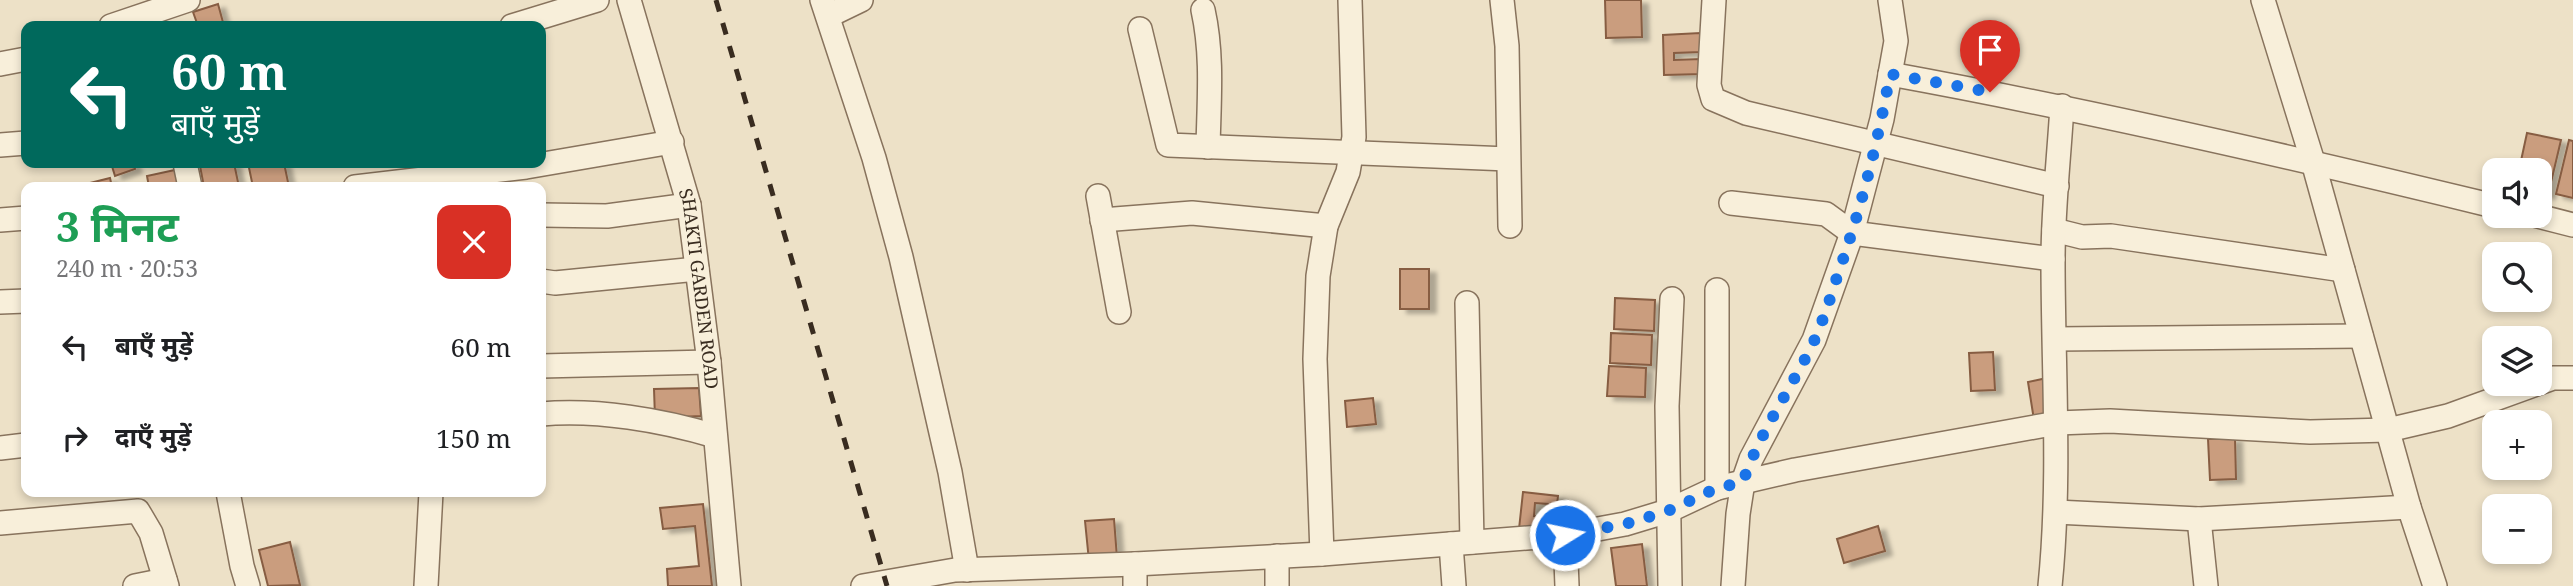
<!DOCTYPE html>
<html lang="hi">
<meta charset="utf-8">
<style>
:root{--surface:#fff;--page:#f2f2f2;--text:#202124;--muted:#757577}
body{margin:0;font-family:"Noto Serif","Noto Sans Devanagari",serif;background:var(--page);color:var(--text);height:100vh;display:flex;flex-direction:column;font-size:26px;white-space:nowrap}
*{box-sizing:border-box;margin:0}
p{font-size:23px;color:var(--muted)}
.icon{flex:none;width:38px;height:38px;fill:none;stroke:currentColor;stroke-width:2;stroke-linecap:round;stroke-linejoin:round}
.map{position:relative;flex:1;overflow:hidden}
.drawer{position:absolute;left:21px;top:182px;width:525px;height:315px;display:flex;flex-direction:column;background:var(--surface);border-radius:14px;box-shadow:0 4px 10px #0003}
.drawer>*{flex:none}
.top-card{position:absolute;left:21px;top:21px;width:525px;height:147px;border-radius:14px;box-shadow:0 4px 10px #0003;background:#00695c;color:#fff;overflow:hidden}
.fabs{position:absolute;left:2482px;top:158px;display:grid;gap:14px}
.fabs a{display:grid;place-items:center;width:70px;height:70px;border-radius:14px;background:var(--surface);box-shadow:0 4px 10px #0003;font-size:35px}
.pin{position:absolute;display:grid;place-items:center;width:60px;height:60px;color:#fff;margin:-72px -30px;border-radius:50% 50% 50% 0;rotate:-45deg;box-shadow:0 0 7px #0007}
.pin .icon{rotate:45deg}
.me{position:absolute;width:77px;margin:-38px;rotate:80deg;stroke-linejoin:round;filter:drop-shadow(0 0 5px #0008)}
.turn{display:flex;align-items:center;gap:24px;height:147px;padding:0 35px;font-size:32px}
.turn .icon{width:91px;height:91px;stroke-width:2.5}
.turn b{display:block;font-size:49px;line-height:60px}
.round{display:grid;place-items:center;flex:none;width:74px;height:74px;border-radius:14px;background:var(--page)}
.headline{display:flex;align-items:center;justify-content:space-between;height:119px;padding:0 35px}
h1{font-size:42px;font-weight:700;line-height:52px;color:#1e9e55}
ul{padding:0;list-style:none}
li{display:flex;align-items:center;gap:21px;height:91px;padding:0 35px}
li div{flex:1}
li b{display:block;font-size:26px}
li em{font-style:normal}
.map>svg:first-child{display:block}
.building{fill:#ca9d7e;stroke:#875d43;stroke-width:2;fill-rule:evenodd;filter:url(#shadow)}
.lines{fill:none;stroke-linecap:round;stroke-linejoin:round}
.minor-casing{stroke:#88735d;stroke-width:26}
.minor{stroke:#f8efda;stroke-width:23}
.rail{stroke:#392c20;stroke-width:5;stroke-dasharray:12 12;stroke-linecap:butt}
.route{stroke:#1a73e8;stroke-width:12;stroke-dasharray:0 21.6}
.labels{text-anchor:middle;stroke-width:7;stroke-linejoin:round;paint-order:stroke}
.street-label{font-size:18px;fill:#392c20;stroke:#f5ecd6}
</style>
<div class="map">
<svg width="2573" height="586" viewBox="0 0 2573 586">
<defs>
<filter id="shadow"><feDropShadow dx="7" dy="4" stdDeviation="2" flood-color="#0004"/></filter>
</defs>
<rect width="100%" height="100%" fill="#ede1c7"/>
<g class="building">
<path d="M1605,0H1641L1642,37L1606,38Z"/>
<path d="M218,4L224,26H198L193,12Z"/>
<path d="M1700,33L1701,52L1674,53V60L1701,59L1702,74L1664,75L1663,35Z"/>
<path d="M2527,133L2561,140L2548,195L2539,193V170H2519Z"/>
<path d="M2569,140L2573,141V198L2556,194Z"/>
<path d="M111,163H133L135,169L115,176Z"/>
<path d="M217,163H234L239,187H204L200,166Z"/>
<path d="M248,163H284L289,187H253Z"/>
<path d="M184,168L187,187H149L147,176Z"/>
<path d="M110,178L112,187H87L86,184Z"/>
<rect x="1400" y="269" width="29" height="40"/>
<path d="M1615,298L1655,300L1654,331L1614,329Z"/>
<path d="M1611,333L1652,335L1651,365L1610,363Z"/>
<path d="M1993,352L1995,390L1971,391L1969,353Z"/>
<path d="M1609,366L1646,368L1645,397L1607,396Z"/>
<path d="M2047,378L2054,417L2034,420L2028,382Z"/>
<path d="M699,388L701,416L655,418L654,389Z"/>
<path d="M1373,398L1376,424L1347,427L1345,401Z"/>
<path d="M2235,438L2236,479L2210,480L2208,439Z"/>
<path d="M1523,492L1558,496L1554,532L1519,529ZM1535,503L1548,504L1547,517L1534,516Z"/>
<path d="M703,504L712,586H668L667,569L699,566L695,526L663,529L660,508Z"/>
<path d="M1114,519L1117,558L1089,561L1085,521Z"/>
<path d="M1878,526L1885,551L1844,563L1837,539Z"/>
<path d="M290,542L300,585L268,586L259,550Z"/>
<path d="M1642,544L1647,586H1616L1611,548Z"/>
</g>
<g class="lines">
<defs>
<g id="minor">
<path id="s1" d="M629,0L689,205L709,362L729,586"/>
<path d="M822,0L874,158L901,257L950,472L967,570"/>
<path d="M1502,0L1507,46L1510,226"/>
<path d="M1714,0L1709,85L1713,99L1746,113L2057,186"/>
<path d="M2263,0L2313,162L2409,507L2435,586"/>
<path d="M1203,10C1213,55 1209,101 1208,147"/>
<path d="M828,16L861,0"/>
<path d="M111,26L188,0"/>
<path d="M512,26L597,0"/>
<path d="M1140,29L1168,145L1508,159"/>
<path d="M0,64L26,59"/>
<path d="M1890,74C2093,111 2293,157 2494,206"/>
<path d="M0,145L26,143"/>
<path d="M185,163L190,187"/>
<path d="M355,187L526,167L672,142"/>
<path d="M1098,196L1119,312"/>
<path d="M1731,203L1826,214L1852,233L2053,259"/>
<path d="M541,215L607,216L689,205"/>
<path d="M2534,215L2573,225"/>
<path d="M0,220L26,218"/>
<path d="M1102,220L1192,213L1326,226"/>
<path d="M2054,230L2082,237L2111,236L2343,270"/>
<path d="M541,281L555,283L697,269"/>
<path d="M0,302L26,301"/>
<path d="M1467,303L1472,542"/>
<path d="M2055,339L2361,336"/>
<path d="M541,366L709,362"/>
<path d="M541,414C597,409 661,420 715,436"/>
<path d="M0,448L26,445"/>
<path d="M1717,488V290"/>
<path d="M228,492L242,566L248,586"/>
<path d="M2056,512L2199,519L2409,507"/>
<path d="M2199,519L2206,586"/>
<path d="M0,523L138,511L151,533L167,586"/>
<path d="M1565,535L1567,586"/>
<path d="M1451,544L1454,586"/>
<path d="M1322,554L1315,359L1318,276L1326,226L1348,172L1354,137L1350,0"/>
<path d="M1277,556V586"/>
<path d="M1135,564V586"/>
<path d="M135,586L165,580"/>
<path d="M426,586L431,492"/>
<path d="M863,586L955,570L1135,564L1322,554L1565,535L1625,524L1668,511L1717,488L1795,470L2057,423L2110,421L2310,432L2388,430L2448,416L2553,378H2573"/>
<path d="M1670,586L1667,406L1672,299"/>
<path d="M1733,586L1738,514L1743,482L1751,459L1814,340L1852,233L1882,119L1896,41L1890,0"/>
<path d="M2050,586C2061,477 2053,369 2053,260C2053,209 2059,157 2062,106"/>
</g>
</defs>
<use href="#minor" class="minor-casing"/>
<use href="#minor" class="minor"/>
<path class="rail" d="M716,0L887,586"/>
</g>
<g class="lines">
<path class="route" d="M1565,535L1625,524L1668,511L1717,488L1743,482C1760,431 1792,388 1815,339C1824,318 1831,296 1838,274C1861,209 1878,142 1890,74L1990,92"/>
</g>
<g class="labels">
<g class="street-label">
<text dy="6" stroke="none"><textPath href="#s1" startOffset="298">SHAKTI GARDEN ROAD</textPath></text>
</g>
</g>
</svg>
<div class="fabs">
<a><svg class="icon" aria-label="sound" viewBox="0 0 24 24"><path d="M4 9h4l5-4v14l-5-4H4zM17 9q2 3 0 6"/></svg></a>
<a><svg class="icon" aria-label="search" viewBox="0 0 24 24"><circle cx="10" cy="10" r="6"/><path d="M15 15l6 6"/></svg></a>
<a><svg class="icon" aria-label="layers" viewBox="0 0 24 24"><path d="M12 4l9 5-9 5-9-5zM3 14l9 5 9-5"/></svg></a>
<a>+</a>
<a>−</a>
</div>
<div class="pin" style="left:1990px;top:92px;background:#d93025"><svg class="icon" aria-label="arrive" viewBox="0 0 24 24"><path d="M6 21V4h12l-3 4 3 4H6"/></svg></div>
<svg class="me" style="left:1565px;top:535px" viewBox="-20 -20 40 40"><circle r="17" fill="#1a73e8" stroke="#fff" stroke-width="3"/><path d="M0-11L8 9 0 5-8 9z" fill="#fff"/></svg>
<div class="top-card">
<div class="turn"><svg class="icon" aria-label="left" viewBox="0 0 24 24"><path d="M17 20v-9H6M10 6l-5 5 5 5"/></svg><div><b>60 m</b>बाएँ मुड़ें</div></div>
</div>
<section class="drawer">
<div class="headline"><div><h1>3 मिनट</h1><p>240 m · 20:53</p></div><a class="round" style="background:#d93025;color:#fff"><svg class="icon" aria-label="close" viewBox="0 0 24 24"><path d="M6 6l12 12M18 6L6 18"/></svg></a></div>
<ul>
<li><svg class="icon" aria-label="left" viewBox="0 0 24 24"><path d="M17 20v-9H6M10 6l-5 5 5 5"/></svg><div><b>बाएँ मुड़ें</b></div><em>60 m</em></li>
<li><svg class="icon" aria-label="right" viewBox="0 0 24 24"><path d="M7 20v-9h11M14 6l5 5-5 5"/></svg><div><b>दाएँ मुड़ें</b></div><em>150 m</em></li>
</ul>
</section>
</div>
